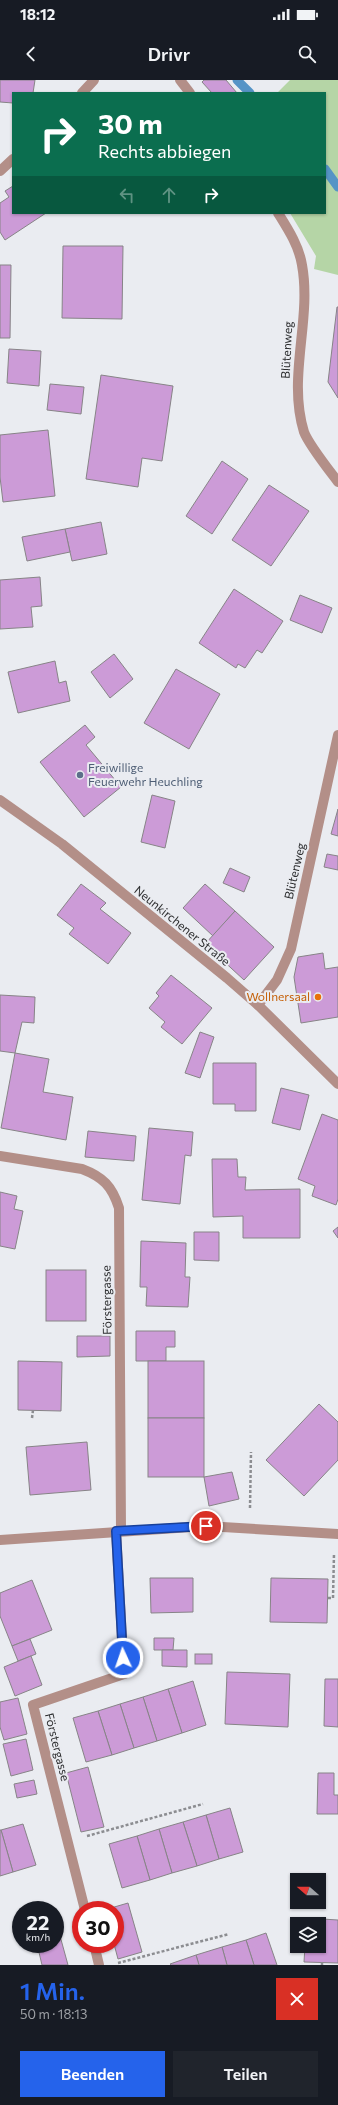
<!DOCTYPE html>
<html lang="de">
<meta charset="utf-8">
<style>
:root{--surface:#171b24;--page:#20242c;--text:#f1f3f6;--muted:#9ea1a6;--accent:#2563eb}
body{margin:0;font-family:Commissioner,sans-serif;background:var(--page);color:var(--text);height:100vh;display:flex;flex-direction:column;font-size:15px;white-space:nowrap}
*{box-sizing:border-box;margin:0}
p{font-size:13px;color:var(--muted)}
.icon{flex:none;width:22px;height:22px;fill:none;stroke:currentColor;stroke-width:2;stroke-linecap:round;stroke-linejoin:round}
.map{position:relative;height:1885px;overflow:hidden}
.side{display:flex;flex-direction:column;background:var(--surface);flex:1}
.side>*{flex:none}
.hud{position:absolute;left:12px;top:12px;width:314px;height:122px;border-radius:0px;box-shadow:0 1px 3px #0004;background:#0b6e4f;color:#fff;overflow:hidden}
.needle{width:26px;rotate:290deg}
.fabs{position:absolute;left:290px;top:1793px;display:grid;gap:8px}
.fabs a{display:grid;place-items:center;width:36px;height:36px;border-radius:0px;background:var(--surface);box-shadow:0 1px 3px #0004;font-size:20px}
.speed{position:absolute;left:12px;top:1821px;display:flex;gap:8px;font-size:20px;font-weight:700;text-align:center}
.speed>*{display:grid;place-content:center;width:52px;height:52px;border-radius:50%;background:var(--surface);box-shadow:0 1px 3px #0004;line-height:1}
.speed small{font-size:10px;font-weight:400}
.speed .limit{border:6px solid #d22;background:#fff;color:#111}
.pin{position:absolute;display:grid;place-items:center;width:34px;height:34px;color:#fff;margin:-17px;border:2px solid #fff;border-radius:50%;box-shadow:0 1px 4px #0007}
.me{position:absolute;width:44px;margin:-22px;rotate:357deg;stroke-linejoin:round;filter:drop-shadow(0 0 3px #0008)}
.turn{display:flex;align-items:center;gap:14px;height:84px;padding:0 20px;font-size:18px}
.turn .icon{width:52px;height:52px;stroke-width:2.5}
.turn b{display:block;font-size:28px;line-height:34px}
.lanes{display:flex;align-items:center;height:38px;padding:0 20px;background:#0003;justify-content:center;gap:20px;direction:ltr}
.lanes .off{opacity:.35}
.round{display:grid;place-items:center;flex:none;width:42px;height:42px;border-radius:0px;background:var(--page)}
.head{display:flex;align-items:center;justify-content:space-between;height:68px;padding:0 20px}
h1{font-size:24px;font-weight:600;line-height:30px;color:var(--accent)}
.button{display:flex;gap:8px;margin-top:auto;padding:8px 20px}
.button a{flex:1;height:46px;border-radius:0px;background:var(--accent);color:#fff;font-size:16px;font-weight:600;line-height:46px;text-align:center}
.button a+a{background:var(--page);color:var(--text)}
.status{display:flex;justify-content:space-between;align-items:center;height:28px;padding:0 20px;background:var(--surface);direction:ltr}
.status svg{height:11px;fill:currentColor}
header{display:flex;justify-content:space-between;align-items:center;height:52px;padding:0 20px;background:var(--surface);font-size:18px;font-weight:600}
.map>svg:first-child{display:block}
.green{fill:#b5d5a6}
.lines{fill:none;stroke-linecap:round;stroke-linejoin:round}
.stream{stroke:#5594c6;stroke-width:9}
.building{fill:#cc9bd7;stroke:#878487}
.path{stroke:#8c8d91;stroke-width:2.5;stroke-dasharray:3 2;stroke-linecap:butt}
.minor{stroke:#b38f88;stroke-width:10}
.route-casing{stroke:#184099;stroke-width:10}
.route{stroke:#2563eb;stroke-width:7}
.service-dot{fill:#5c6f8a;stroke:#eaecf1;stroke-width:1.5}
.food-dot{fill:#e8710a;stroke:#eaecf1;stroke-width:1.5}
.labels{text-anchor:middle;stroke-width:4;stroke-linejoin:round;paint-order:stroke}
.street-label{font-size:12px;fill:#2c2d2f;stroke:#eaecf1}
.service-label{font-size:12px;fill:#4e5e75;stroke:#eaecf1;text-anchor:start}
.food-label{font-size:12px;fill:#c56008;stroke:#eaecf1;text-anchor:end}
</style>
<div class="status"><b>18:12</b><svg viewBox="0 0 49 12"><path d="M0 12V9h3v3zM5 12V6h3v6zM10 12V3h3v9zM15 12V0h3v12zM26 1h20v11H26zM47 4h2v5h-2z"/></svg></div>
<header><svg class="icon" aria-label="back" viewBox="0 0 24 24"><path d="M15 5l-7 7 7 7"/></svg>Drivr<svg class="icon" aria-label="search" viewBox="0 0 24 24"><circle cx="10" cy="10" r="6"/><path d="M15 15l6 6"/></svg></header>
<div class="map">
<svg width="338" height="1885" viewBox="0 0 338 1885">
<rect width="100%" height="100%" fill="#eaecf1"/>
<path class="green" d="M290,0H338V195L314,189L316,176L290,133H325V13H277Z"/>
<g class="lines">
<g class="stream">
<path d="M237,0L250,13"/>
<path d="M325,89L338,107"/>
</g>
</g>
<g class="building">
<path d="M0,0H35L33,13H13V23L0,22Z"/>
<path d="M204,0H226L237,13H212L202,2Z"/>
<path d="M13,106V133H46L5,160L0,152V123L9,117L5,111Z"/>
<path d="M63,166H123L122,239L62,238Z"/>
<path d="M0,185H11L10,258H0Z"/>
<path d="M337,227H338V318L328,302Z"/>
<path d="M9,269L41,271L39,306L7,303Z"/>
<path d="M101,295L173,306L162,381L142,378L138,407L86,399Z"/>
<path d="M50,304L84,307L81,334L47,330Z"/>
<path d="M48,350L55,416L3,422L0,397V355Z"/>
<path d="M222,381L248,399L212,454L186,436Z"/>
<path d="M269,405L309,431L271,486L232,460Z"/>
<path d="M101,442L107,474L72,481L65,449Z"/>
<path d="M65,449L70,472L27,481L22,457Z"/>
<path d="M40,497L42,526L31,527L33,547L0,549V500Z"/>
<path d="M234,509L283,541L262,573L257,570L245,588L238,584L236,588L199,563Z"/>
<path d="M300,515L332,528L322,553L290,540Z"/>
<path d="M114,574L133,599L110,618L91,592Z"/>
<path d="M55,581L59,603L66,601L70,621L18,633L8,592Z"/>
<path d="M176,589L220,614L189,669L144,643Z"/>
<path d="M85,645L95,657L86,665L121,707L84,737L40,682Z"/>
<path d="M152,715L175,721L165,768L141,762Z"/>
<path d="M338,729V756L331,754Z"/>
<path d="M327,774L338,776V790L324,787Z"/>
<path d="M230,788L250,797L244,812L223,803Z"/>
<path d="M81,804L106,823L100,829L131,853L108,884L69,854L74,848L57,835Z"/>
<path d="M205,804L235,831L213,856L183,828Z"/>
<path d="M235,831L274,867L244,900L205,864Z"/>
<path d="M323,873L325,889L338,887V937L301,943L294,897L298,877Z"/>
<path d="M171,895L212,928L182,964L161,947L165,942L149,928L159,916L156,913Z"/>
<path d="M0,915L35,917L34,943L22,942L15,973L0,971Z"/>
<path d="M200,952L214,957L200,998L185,993Z"/>
<path d="M15,973L49,979L43,1012L73,1017L66,1060L1,1048Z"/>
<path d="M213,983H256V1031H235V1024H213Z"/>
<path d="M281,1008L309,1015L300,1050L272,1043Z"/>
<path d="M322,1034L338,1040V1119L336,1125L312,1116L315,1106L298,1099Z"/>
<path d="M149,1048L193,1052L191,1076L185,1075L180,1124L142,1120Z"/>
<path d="M88,1051L136,1056L134,1081L85,1077Z"/>
<path d="M212,1079H237L238,1097H246L245,1110L300,1109V1158H243V1136L213,1137Z"/>
<path d="M0,1112L17,1116L14,1129L23,1131L15,1169L0,1166Z"/>
<path d="M338,1147V1158L333,1151Z"/>
<path d="M194,1152H219V1181L194,1180Z"/>
<path d="M141,1161L186,1163L185,1197H190L188,1227L146,1226L147,1207H140Z"/>
<rect x="46" y="1190" width="40" height="51"/>
<path d="M136,1251H175V1267H166V1281H136Z"/>
<path d="M77,1256H110V1276L77,1277Z"/>
<path d="M18,1281L62,1282L61,1331L18,1330Z"/>
<rect x="148" y="1281" width="56" height="57"/>
<path d="M319,1324L338,1342V1380L304,1416L266,1380Z"/>
<rect x="148" y="1338" width="56" height="59"/>
<path d="M87,1362L91,1410L30,1415L26,1367Z"/>
<path d="M232,1392L239,1419L209,1426L204,1397Z"/>
<path d="M150,1498H193V1532L151,1533Z"/>
<path d="M271,1498L328,1499L327,1543L270,1542Z"/>
<path d="M32,1500L52,1550L12,1566L0,1536V1513Z"/>
<path d="M154,1558H174L173,1570H154Z"/>
<path d="M30,1559L36,1574L18,1581L12,1566Z"/>
<path d="M162,1570H187V1587L162,1586Z"/>
<rect x="195" y="1574" width="17" height="10"/>
<path d="M31,1576L42,1605L15,1616L4,1587Z"/>
<path d="M227,1592L290,1594L288,1647L225,1644Z"/>
<path d="M325,1599H338V1647L324,1646Z"/>
<path d="M193,1601L206,1645L182,1653L168,1609Z"/>
<path d="M168,1609L182,1653L157,1661L143,1617Z"/>
<path d="M143,1617L157,1661L134,1668L120,1624Z"/>
<path d="M18,1618L27,1654L4,1660L0,1647V1622Z"/>
<path d="M120,1624L134,1668L112,1675L98,1631Z"/>
<path d="M98,1631L112,1675L86,1682L73,1638Z"/>
<path d="M26,1659L33,1690L11,1696L3,1664Z"/>
<path d="M88,1687L104,1747L81,1752L66,1693Z"/>
<path d="M318,1693H334V1715H338V1734H317Z"/>
<path d="M34,1700L37,1714L17,1718L14,1704Z"/>
<path d="M230,1728L243,1772L219,1779L206,1735Z"/>
<path d="M206,1735L219,1779L197,1786L183,1742Z"/>
<path d="M183,1742L197,1786L172,1793L159,1749Z"/>
<path d="M23,1744L36,1785L13,1792L1,1750Z"/>
<path d="M159,1749L172,1793L150,1800L137,1756Z"/>
<path d="M1,1750L13,1792L0,1796V1750Z"/>
<path d="M137,1756L150,1800L122,1808L109,1764Z"/>
<path d="M128,1823L142,1872L118,1879L114,1864L115,1830H104Z"/>
<path d="M306,1838L338,1840V1883L304,1882L305,1866H319V1844H306Z"/>
<path d="M57,1845L68,1885H42L37,1864H55V1846Z"/>
<path d="M266,1853L277,1885H254L246,1860Z"/>
<path d="M246,1860L254,1885H227L222,1867Z"/>
<path d="M222,1867L227,1885H199L196,1875Z"/>
<path d="M196,1875L199,1885H171L170,1884Z"/>
</g>
<g class="lines">
<g class="path">
<path d="M32,1338L33,1330"/>
<path d="M250,1428L251,1372"/>
<path d="M328,1518H333L334,1474"/>
<path d="M87,1756L203,1724"/>
<path d="M322,1882V1885"/>
<path d="M118,1883L229,1854"/>
</g>
<g class="minor">
<path d="M180,0L190,13"/>
<path d="M82,13L94,0"/>
<path d="M0,91L13,79"/>
<path d="M278,133C288,149 299,166 302,185C312,240 287,297 304,352C309,365 329,390 338,402"/>
<path d="M0,720L62,764L227,898L258,925L338,1004"/>
<path d="M258,925L277,900L291,869L338,655"/>
<path d="M0,1076L82,1089C103,1097 112,1106 119,1128L121,1451"/>
<path d="M0,1460L206,1446L338,1454"/>
<path d="M85,1830L33,1625L124,1594L116,1451"/>
<path d="M94,1864L99,1885"/>
</g>
</g>
<g class="lines">
<defs>
<path id="route" d="M123,1578L116,1451L206,1446"/>
</defs>
<use href="#route" class="route-casing"/>
<use href="#route" class="route"/>
</g>
<circle class="service-dot" cx="80" cy="695" r="4"/>
<circle class="food-dot" cx="318" cy="917" r="4"/>
<g class="labels">
<g class="street-label">
<text transform="translate(287 270) rotate(-87)" y="4">Blütenweg</text>
<text transform="translate(295 791) rotate(-77)" y="4">Blütenweg</text>
<text transform="translate(182 846) rotate(39)" y="4">Neunkirchener Straße</text>
<text transform="translate(107 1220) rotate(-91)" y="4">Förstergasse</text>
<text transform="translate(57 1667) rotate(76)" y="4">Förstergasse</text>
</g>
<g class="service-label">
<text x="88" y="692">Freiwillige<tspan x="88" dy="14">Feuerwehr Heuchling</tspan></text>
</g>
<g class="food-label">
<text x="310" y="921">Wollnersaal</text>
</g>
</g>
</svg>
<div class="fabs">
<a><svg class="needle" viewBox="-14 -14 28 28"><path d="M0-13l5 13h-10z" fill="#e53935"/><path d="M0 13l5-13h-10z" fill="#9ea1a6"/></svg></a>
<a><svg class="icon" aria-label="layers" viewBox="0 0 24 24"><path d="M12 4l9 5-9 5-9-5zM3 14l9 5 9-5"/></svg></a>
</div>
<div class="speed"><div>22<small>km/h</small></div><div class="limit">30</div></div>
<div class="pin" style="left:206px;top:1446px;background:#d93025"><svg class="icon" aria-label="arrive" viewBox="0 0 24 24"><path d="M6 21V4h12l-3 4 3 4H6"/></svg></div>
<svg class="me" style="left:123px;top:1578px" viewBox="-20 -20 40 40"><circle r="17" fill="#2563eb" stroke="#fff" stroke-width="3"/><path d="M0-11L8 9 0 5-8 9z" fill="#fff"/></svg>
<div class="hud">
<div class="turn"><svg class="icon" aria-label="right" viewBox="0 0 24 24"><path d="M7 20v-9h11M14 6l5 5-5 5"/></svg><div><b>30 m</b>Rechts abbiegen</div></div>
<div class="lanes"><svg class="icon off" aria-label="left" viewBox="0 0 24 24"><path d="M17 20v-9H6M10 6l-5 5 5 5"/></svg><svg class="icon off" aria-label="ahead" viewBox="0 0 24 24"><path d="M12 20V5M6 11l6-6 6 6"/></svg><svg class="icon" aria-label="right" viewBox="0 0 24 24"><path d="M7 20v-9h11M14 6l5 5-5 5"/></svg></div>
</div>
</div>
<section class="side">
<div class="head"><div><h1>1 Min.</h1><p>50 m · 18:13</p></div><a class="round" style="background:#d93025;color:#fff"><svg class="icon" aria-label="close" viewBox="0 0 24 24"><path d="M6 6l12 12M18 6L6 18"/></svg></a></div>
<div class="button"><a>Beenden</a><a>Teilen</a></div>
</section>
